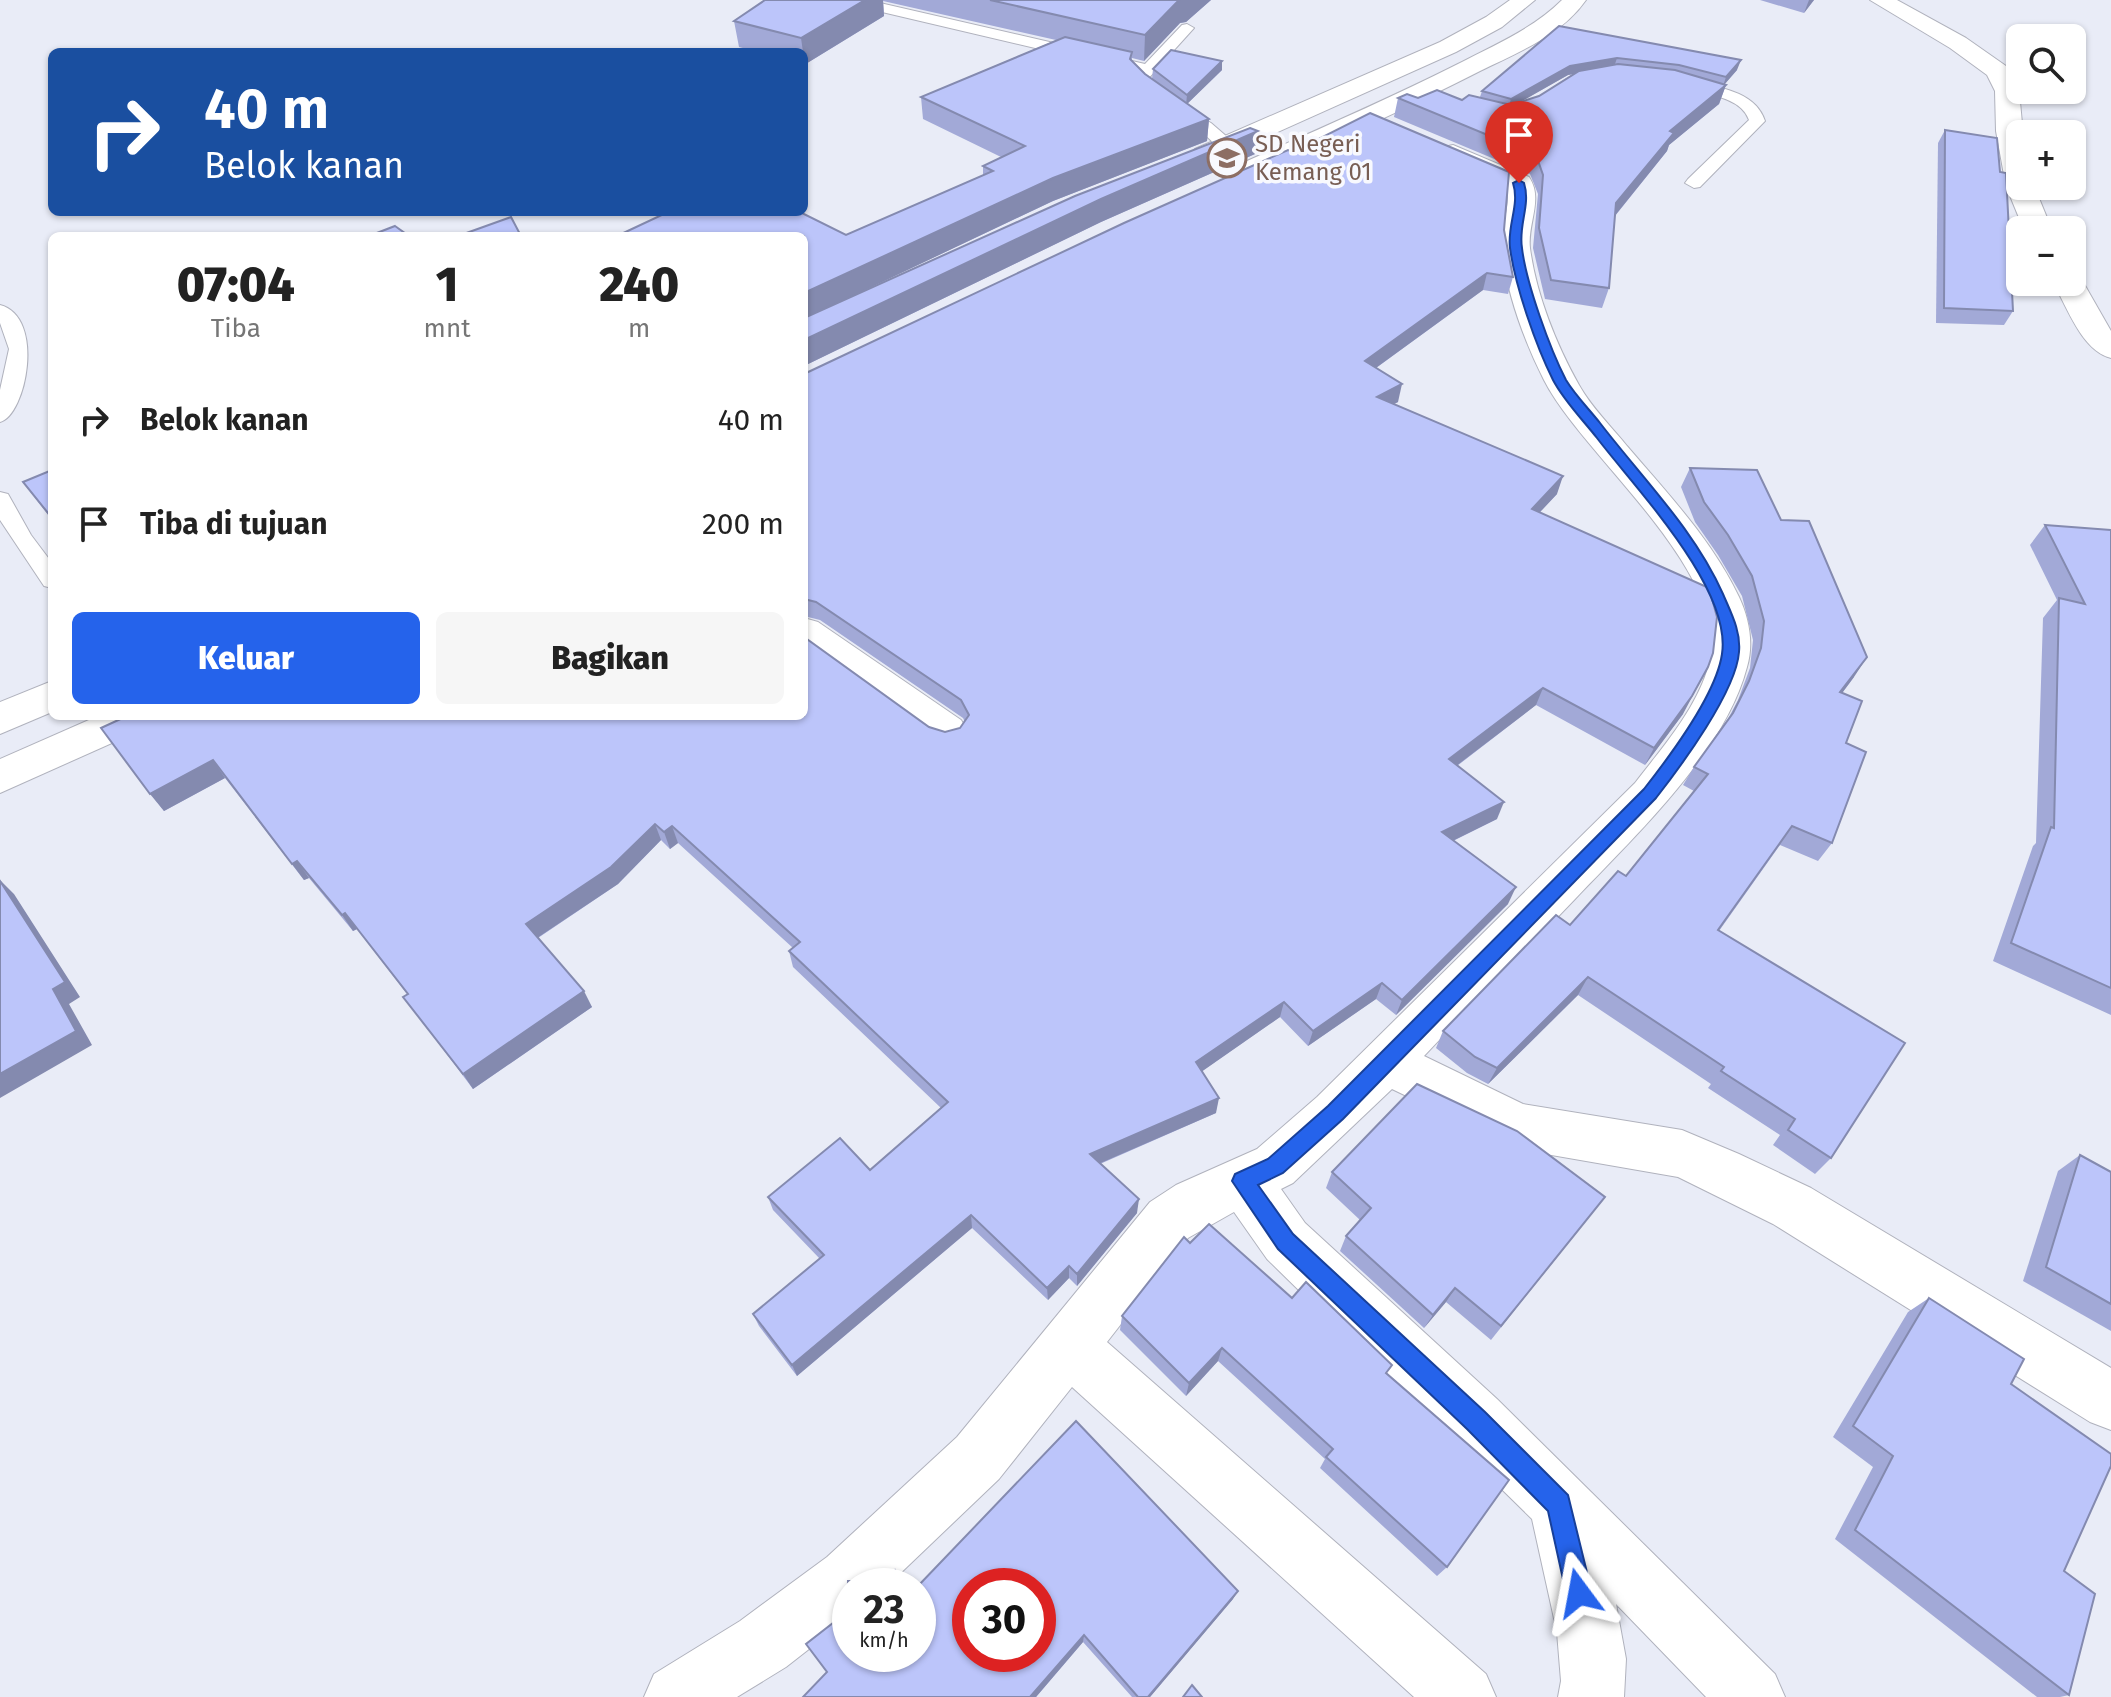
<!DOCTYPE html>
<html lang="id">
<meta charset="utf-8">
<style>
:root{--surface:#fff;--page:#f6f6f6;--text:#222;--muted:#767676;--accent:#2563eb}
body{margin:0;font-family:"Fira Sans",sans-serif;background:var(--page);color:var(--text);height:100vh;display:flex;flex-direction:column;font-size:30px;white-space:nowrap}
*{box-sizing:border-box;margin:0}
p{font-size:26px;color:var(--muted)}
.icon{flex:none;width:44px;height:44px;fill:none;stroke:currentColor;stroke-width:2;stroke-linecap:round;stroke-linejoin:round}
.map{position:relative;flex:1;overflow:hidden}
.sheet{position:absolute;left:48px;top:232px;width:760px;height:488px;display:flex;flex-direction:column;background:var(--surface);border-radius:12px;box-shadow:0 2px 6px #0004}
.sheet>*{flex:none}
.banner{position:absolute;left:48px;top:48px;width:760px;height:168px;border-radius:12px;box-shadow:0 2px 6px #0004;background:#1a4fa0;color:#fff;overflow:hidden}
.controls{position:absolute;left:2006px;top:24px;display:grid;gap:16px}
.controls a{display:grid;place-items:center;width:80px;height:80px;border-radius:12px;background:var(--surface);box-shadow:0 2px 6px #0004;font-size:40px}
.speed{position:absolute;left:832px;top:1568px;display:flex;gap:16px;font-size:40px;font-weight:700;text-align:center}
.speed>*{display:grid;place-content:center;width:104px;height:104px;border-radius:50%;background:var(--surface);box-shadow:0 2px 6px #0004;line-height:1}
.speed small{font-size:20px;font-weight:400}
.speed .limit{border:12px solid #d22;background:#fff;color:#111}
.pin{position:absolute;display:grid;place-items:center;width:68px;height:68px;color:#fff;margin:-82px -34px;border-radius:50% 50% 50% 0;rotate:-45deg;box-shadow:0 0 8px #0007}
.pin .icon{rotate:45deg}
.me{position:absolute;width:88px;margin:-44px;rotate:347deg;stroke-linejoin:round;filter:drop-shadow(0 0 6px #0008)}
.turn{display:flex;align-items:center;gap:28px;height:168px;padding:0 24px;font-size:36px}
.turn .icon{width:104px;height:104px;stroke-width:2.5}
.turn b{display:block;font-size:56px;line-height:68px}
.eta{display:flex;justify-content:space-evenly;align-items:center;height:136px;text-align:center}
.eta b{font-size:48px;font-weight:800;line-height:56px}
.action{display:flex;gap:16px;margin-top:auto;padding:16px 24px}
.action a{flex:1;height:92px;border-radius:12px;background:var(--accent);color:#fff;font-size:32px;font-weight:800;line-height:92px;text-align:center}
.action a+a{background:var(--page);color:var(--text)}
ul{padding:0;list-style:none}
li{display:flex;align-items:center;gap:24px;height:104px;padding:0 24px}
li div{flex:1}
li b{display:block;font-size:30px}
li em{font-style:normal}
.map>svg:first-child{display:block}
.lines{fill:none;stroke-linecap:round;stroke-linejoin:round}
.service-casing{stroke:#b0b2bd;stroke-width:2}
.minor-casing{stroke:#b0b2bd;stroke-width:2}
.trunk-casing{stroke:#b0b2bd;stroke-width:2}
.service{fill:#fff;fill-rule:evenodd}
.minor{fill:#fff;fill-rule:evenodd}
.trunk{fill:#fff;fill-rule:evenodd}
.wall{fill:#a2a9d7;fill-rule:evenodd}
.shaded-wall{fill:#848aaf}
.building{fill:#bcc5fa;stroke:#848aaf;stroke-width:2;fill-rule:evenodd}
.route{fill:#2563eb;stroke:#184099;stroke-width:2}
.labels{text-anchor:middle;stroke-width:7;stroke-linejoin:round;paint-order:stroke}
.far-education-label{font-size:24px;fill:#785e54;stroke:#f8f9fe;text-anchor:start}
</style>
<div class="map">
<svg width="2111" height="1697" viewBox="0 0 2111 1697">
<rect width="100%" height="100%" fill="#e9ecf7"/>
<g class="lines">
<defs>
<g id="service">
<path d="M841,0H867L1145,64L1182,25L1187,24L1194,28L1147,80L1150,84L1148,87H1136L1131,79L1137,72L848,4Z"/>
<path d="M1688,81C1716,87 1755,90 1765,121L1700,187L1694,188L1685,183L1688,179L1749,120C1741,96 1704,94 1682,89V83Z"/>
<path d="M1175,103L1211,123L1233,142L1235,146L1233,150H1221L1199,129L1169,111L1167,108Z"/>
<path d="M0,305C46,317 26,416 0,422V390L9,349L0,323Z"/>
<path d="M0,492L8,494L31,535L52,563V588L44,586L0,520Z"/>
</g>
<g id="minor">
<path d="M1870,0H1897L1966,38L2006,66L2019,91L2023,134H2020V186H2034L2052,230H2024L2006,186L1996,131L1995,91L1987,75L1950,48Z"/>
<path d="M1453,145L1529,177C1544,199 1527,224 1530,248C1536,294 1556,344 1579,385C1591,407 1611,426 1627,446C1668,494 1712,540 1739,597C1749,618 1754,644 1747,667C1725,752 1634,837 1575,899C1525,951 1474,1003 1424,1056L1523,1104L1682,1130L1739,1154L1811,1188L2111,1368V1430L2090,1422L1773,1224L1678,1177L1517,1149L1392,1089L1293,1183L1281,1189L1305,1223L1497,1399L1775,1674L1785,1697H1706L1616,1604L1626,1659L1624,1697H1558L1561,1681L1557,1632L1532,1519L1267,1259L1234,1212L1188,1238L1107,1342L1486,1674L1496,1697H1414L1072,1387L999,1479L887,1586H850V1617L786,1667L737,1697H644L654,1674L740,1621L827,1557L957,1437L1150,1202L1176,1185L1257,1149L1317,1097L1635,783C1662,748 1693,713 1707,671C1739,576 1584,459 1544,380C1524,340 1506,292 1502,247C1500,227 1511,208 1507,187L1444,159L1440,153L1444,147Z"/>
<path d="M2072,274L2078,276L2083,282L2111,331V358C2082,351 2067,307 2053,282H2072Z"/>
<path d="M804,618L818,622L961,720L968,731L961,742L947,746L933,742L804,650Z"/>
</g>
<g id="trunk">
<path d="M1510,0H1535L1502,27L1456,52L1213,161H1195L1191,155L1195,149L1440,42L1486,17Z"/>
<path d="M1562,0H1586C1562,35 1517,53 1480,71C1404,110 1326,145 1247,181H1229L1225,175L1229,169C1305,135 1383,102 1458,64C1494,45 1533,29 1562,0Z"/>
<path d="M52,681V712L0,734V702Z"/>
<path d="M98,716H156L150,726L0,793V759Z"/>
</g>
</defs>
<use href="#service" class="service-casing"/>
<use href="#minor" class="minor-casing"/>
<use href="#trunk" class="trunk-casing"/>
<use href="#service" class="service"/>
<use href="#minor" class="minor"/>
<use href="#trunk" class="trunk"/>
</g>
<g class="wall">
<path d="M765,0H1211L1186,22L1180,23L1144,61L1132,58V62L1145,74L1163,87L1152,79L1153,69L1222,70L1187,104L1209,119L1207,141L1053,201L827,308L1258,131L1255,154L1101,222L804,366V236L846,235L983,175V166L1001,157L923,119L921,97L1056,40L883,1L884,16L804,65V52H758L739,47L734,21Z"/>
<path d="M1760,0H1814L1804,13Z"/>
<path d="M1559,26L1737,70L1724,85H1726L1719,104L1669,145L1667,151L1615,216L1609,288L1602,308L1545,299L1533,248L1538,194L1530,174L1394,117L1398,98L1462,100L1480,97L1482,91ZM1573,74L1539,96L1522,101L1568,75Z"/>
<path d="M1945,130L2013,311L2004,325L1936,323L1938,143Z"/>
<path d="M1504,230L1513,277L1508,294L1483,290L1376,368L1398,402L1394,404L1557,494L1539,513L1683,714L1645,765L1536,705L1457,766L1497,819L1453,841L1508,904L1396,1015L1376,999L1308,1046L1280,1017L1202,1071L1216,1113L1100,1164L1137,1213L1077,1286L1069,1278L1048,1300L972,1228L797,1376L759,1326L753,1314L820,1259L773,1210L768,1197L870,1170L941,1108L793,967L789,951L793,948L678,843L670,849L661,840L618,884L538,938L592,1007L473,1089L415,1012L407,994L357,929L353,931L309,878L304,880L225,778L164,811L101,728L929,727L945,732L960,728L965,722L963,718L820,620L804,616V374Z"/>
<path d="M1690,468L1854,677L1842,693L1846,743L1832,843L1818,861L1780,845L1719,931L1831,1158L1815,1174L1773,1145L1780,1135L1708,1088L1711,1084L1578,995L1488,1084L1467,1073L1436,1048L1443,1031L1570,925L1626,876L1694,791L1683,785L1694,767L1729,717L1738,700L1750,668L1753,640L1742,596L1718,555L1695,522L1681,487Z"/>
<path d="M52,470V520L23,482Z"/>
<path d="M2045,525L2111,530V1015L1993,961L2033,846L2036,843L2043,618L2057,600L2030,545Z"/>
<path d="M2080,1155L2111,1172V1331L2023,1281L2058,1171Z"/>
<path d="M1332,1172L1605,1197L1491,1340L1446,1302L1424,1328L1340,1251L1346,1236L1360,1220L1326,1188Z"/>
<path d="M1190,1243L1292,1298L1392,1365L1386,1374L1447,1567L1437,1576L1320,1468L1325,1459L1218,1361L1186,1396L1120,1330L1122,1316Z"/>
<path d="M1929,1298L2011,1384L2064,1571L2069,1695L2060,1697H2037L1835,1539L1873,1467L1833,1437L1908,1312Z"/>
<path d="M1233,1599L1150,1697H1132L1083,1642L1036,1697H803L850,1654Z"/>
</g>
<g class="shaded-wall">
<path d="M865,0H883L884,16L804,65V52H803L801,38Z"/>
<path d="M1179,0H1211L1186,22L1180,23L1144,61L1145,35Z"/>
<path d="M1809,0H1814L1804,13Z"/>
<path d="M1617,58L1614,67L1568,75L1508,109L1511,99L1570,66Z"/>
<path d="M1741,60L1737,70L1723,86L1726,77Z"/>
<path d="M1222,61V70L1186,105L1187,95Z"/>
<path d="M1726,85L1719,104L1669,145L1667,151L1609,223L1616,203L1670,131Z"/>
<path d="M1209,119L1207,141L1053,201L804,319V293L1053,178Z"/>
<path d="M1258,131L1255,154L1101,222L804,366V340L1101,199Z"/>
<path d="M1487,273L1483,290L1362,378L1365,361Z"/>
<path d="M1402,384L1398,402L1373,414L1377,397Z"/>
<path d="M1563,476L1557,494L1526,527L1532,509Z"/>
<path d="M1867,657L1854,677L1828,712L1840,692Z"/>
<path d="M1708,667L1683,714L1645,765L1654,748Z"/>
<path d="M1543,688L1536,705L1443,776L1449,759Z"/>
<path d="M213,760L225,778L164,811L150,794Z"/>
<path d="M1504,802L1497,819L1436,849L1442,832Z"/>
<path d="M655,824L661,840L618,884L534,940L526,924Z"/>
<path d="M672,826L678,843L670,849L664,832Z"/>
<path d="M297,861L309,878L304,880L292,864Z"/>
<path d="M0,880L14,894L80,997L69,1004L92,1045L0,1098V1074L53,989Z"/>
<path d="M1516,887L1508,904L1396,1015L1402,1000Z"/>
<path d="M345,913L357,929L353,931L342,915Z"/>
<path d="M1588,977L1578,995L1488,1084L1497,1068Z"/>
<path d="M1382,983L1376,999L1308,1046L1313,1031Z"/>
<path d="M584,991L592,1007L473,1089L463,1074Z"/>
<path d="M1284,1002L1280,1017L1194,1077L1196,1062Z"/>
<path d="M1219,1098L1216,1113L1089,1168L1090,1154Z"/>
<path d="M1139,1199L1137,1213L1077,1286V1274Z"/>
<path d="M971,1215L972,1228L797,1376L792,1365Z"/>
<path d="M1069,1266V1278L1048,1300L1047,1288Z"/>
<path d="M1455,1288L1446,1302L1424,1328L1433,1315Z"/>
<path d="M1222,1348L1218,1361L1186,1396L1189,1383Z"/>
<path d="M1238,1591L1233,1599L1150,1697H1148Z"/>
<path d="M1084,1635L1083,1642L1036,1697H1030Z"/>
</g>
<g class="building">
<path d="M765,0H865L801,38L734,21Z"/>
<path d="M990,0H1179L1145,35Z"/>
<path d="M1559,26L1741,60L1726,77L1679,65L1617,58L1570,66L1511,99L1482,91Z"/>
<path d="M1065,37L1132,52L1130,59L1145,74L1209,119L1053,178L804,293V236H617L668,212H800L846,235L993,171L983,166L1025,146L921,97Z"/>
<path d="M1171,50L1222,61L1187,95L1153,69Z"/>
<path d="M1618,64L1675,70L1726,85L1670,131L1674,133L1616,203L1609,288L1551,280L1539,228L1543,175L1536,155L1398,98L1407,94L1418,98L1437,90L1462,100L1469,95L1511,105L1539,96L1579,71Z"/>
<path d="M1370,113L1509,172L1504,230L1513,277L1487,273L1365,361L1402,384L1377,397L1563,476L1532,509L1709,588L1717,617L1713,653L1708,667L1692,696L1654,748L1543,688L1449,759L1504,802L1442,832L1516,887L1402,1000L1382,983L1313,1031L1284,1002L1196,1062L1219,1098L1090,1154L1139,1199L1077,1274L1069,1266L1047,1288L971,1215L792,1365L753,1314L824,1255L768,1197L840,1138L870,1170L948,1102L789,951L800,942L672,826L664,832L655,824L611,867L526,924L584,991L463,1074L403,997L408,994L345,913L342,915L297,861L292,864L213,760L150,794L101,728L127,716H804V637L929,727L945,732L960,728L969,715L961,700L816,602L804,599V374L1124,223L1288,150L1293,152Z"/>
<path d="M1250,128L1258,131L1101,199L804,340V318L1075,196Z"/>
<path d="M1945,130L1997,138L2000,172L2006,173L2013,311L1944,308Z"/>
<path d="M511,217L521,236H458Z"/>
<path d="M395,226L409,236H369Z"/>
<path d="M1690,468L1757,470L1781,520L1809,521L1867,657L1840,692L1862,701L1846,743L1866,752L1832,843L1792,826L1718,930L1905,1043L1831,1158L1788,1130L1795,1119L1721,1071L1724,1067L1588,977L1497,1068L1475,1057L1443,1031L1556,915L1570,925L1618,871L1626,876L1708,774L1694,767L1733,713L1749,681L1761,648L1764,621L1752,576L1728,535L1704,502Z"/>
<path d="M52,470V518L23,482Z"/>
<path d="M2045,525L2111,530V988L2011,943L2051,827L2054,828L2059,598L2085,604Z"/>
<path d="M0,881L65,982L53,989L76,1031L0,1074Z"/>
<path d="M1417,1084L1517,1131L1605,1197L1501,1326L1455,1288L1433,1315L1346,1236L1371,1208L1332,1172Z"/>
<path d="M2080,1155L2111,1172V1304L2046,1267Z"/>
<path d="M1209,1224L1292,1298L1306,1282L1392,1365L1386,1373L1509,1480L1447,1567L1326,1457L1333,1449L1222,1348L1189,1383L1122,1316L1184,1237L1190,1243Z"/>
<path d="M1929,1298L2024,1359L2011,1384L2111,1454V1466L2064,1571L2095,1594L2069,1695L1855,1530L1893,1456L1853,1426Z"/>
<path d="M1076,1421L1238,1591L1148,1697H1138L1084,1635L1030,1697H803L827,1672L806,1644L847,1612L848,1581H883L895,1570L908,1586H850V1654H918V1586ZM970,1586H1038V1654H970Z"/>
<path d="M1192,1685L1202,1697H1183Z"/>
</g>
<path class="route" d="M1519,180L1524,183C1531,205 1518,225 1522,248C1526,283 1550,349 1566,380C1575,395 1589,409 1600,423C1643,479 1694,529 1723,594C1731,613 1741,631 1739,652C1736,692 1681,766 1656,798L1343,1119L1283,1173L1258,1185L1293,1234L1485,1412L1568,1495L1592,1593L1588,1602L1579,1606L1570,1602L1566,1593L1548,1511L1467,1429L1278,1249L1232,1181L1235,1174L1268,1159L1328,1106L1644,789C1670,756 1716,695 1722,654C1732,588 1635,488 1597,438C1583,420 1564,401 1553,380C1536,346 1515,286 1510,248C1507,225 1520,205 1513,183Z"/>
<defs>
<symbol id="school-ring" viewBox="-11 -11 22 22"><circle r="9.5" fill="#f8f9fe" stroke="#8d6e63" stroke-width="1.5"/><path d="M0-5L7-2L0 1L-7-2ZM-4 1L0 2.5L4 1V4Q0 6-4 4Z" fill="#8d6e63"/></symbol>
</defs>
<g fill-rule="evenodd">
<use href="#school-ring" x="1205" y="136" width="44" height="44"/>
</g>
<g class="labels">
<g class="far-education-label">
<text x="1255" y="152">SD Negeri<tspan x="1255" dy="28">Kemang 01</tspan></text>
</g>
</g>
</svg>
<div class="controls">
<a><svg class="icon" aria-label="search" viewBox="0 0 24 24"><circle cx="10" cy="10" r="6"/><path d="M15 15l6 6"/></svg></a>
<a>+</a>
<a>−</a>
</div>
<div class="speed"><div>23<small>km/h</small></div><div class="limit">30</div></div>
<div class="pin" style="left:1519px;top:183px;background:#d93025"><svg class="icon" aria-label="arrive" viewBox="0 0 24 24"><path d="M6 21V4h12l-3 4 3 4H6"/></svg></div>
<svg class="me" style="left:1579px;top:1593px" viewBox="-20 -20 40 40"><path d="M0-17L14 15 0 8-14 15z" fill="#2563eb" stroke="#fff" stroke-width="4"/></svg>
<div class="banner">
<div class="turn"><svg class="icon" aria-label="right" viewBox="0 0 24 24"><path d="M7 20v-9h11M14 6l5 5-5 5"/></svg><div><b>40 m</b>Belok kanan</div></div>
</div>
<section class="sheet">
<div class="eta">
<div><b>07:04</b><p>Tiba</p></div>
<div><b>1</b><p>mnt</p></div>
<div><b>240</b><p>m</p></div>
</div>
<ul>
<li><svg class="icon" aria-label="right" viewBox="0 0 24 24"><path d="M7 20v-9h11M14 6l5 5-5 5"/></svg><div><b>Belok kanan</b></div><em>40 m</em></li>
<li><svg class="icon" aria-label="arrive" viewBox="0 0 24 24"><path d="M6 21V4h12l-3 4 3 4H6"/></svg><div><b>Tiba di tujuan</b></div><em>200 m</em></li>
</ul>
<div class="action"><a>Keluar</a><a>Bagikan</a></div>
</section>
</div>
